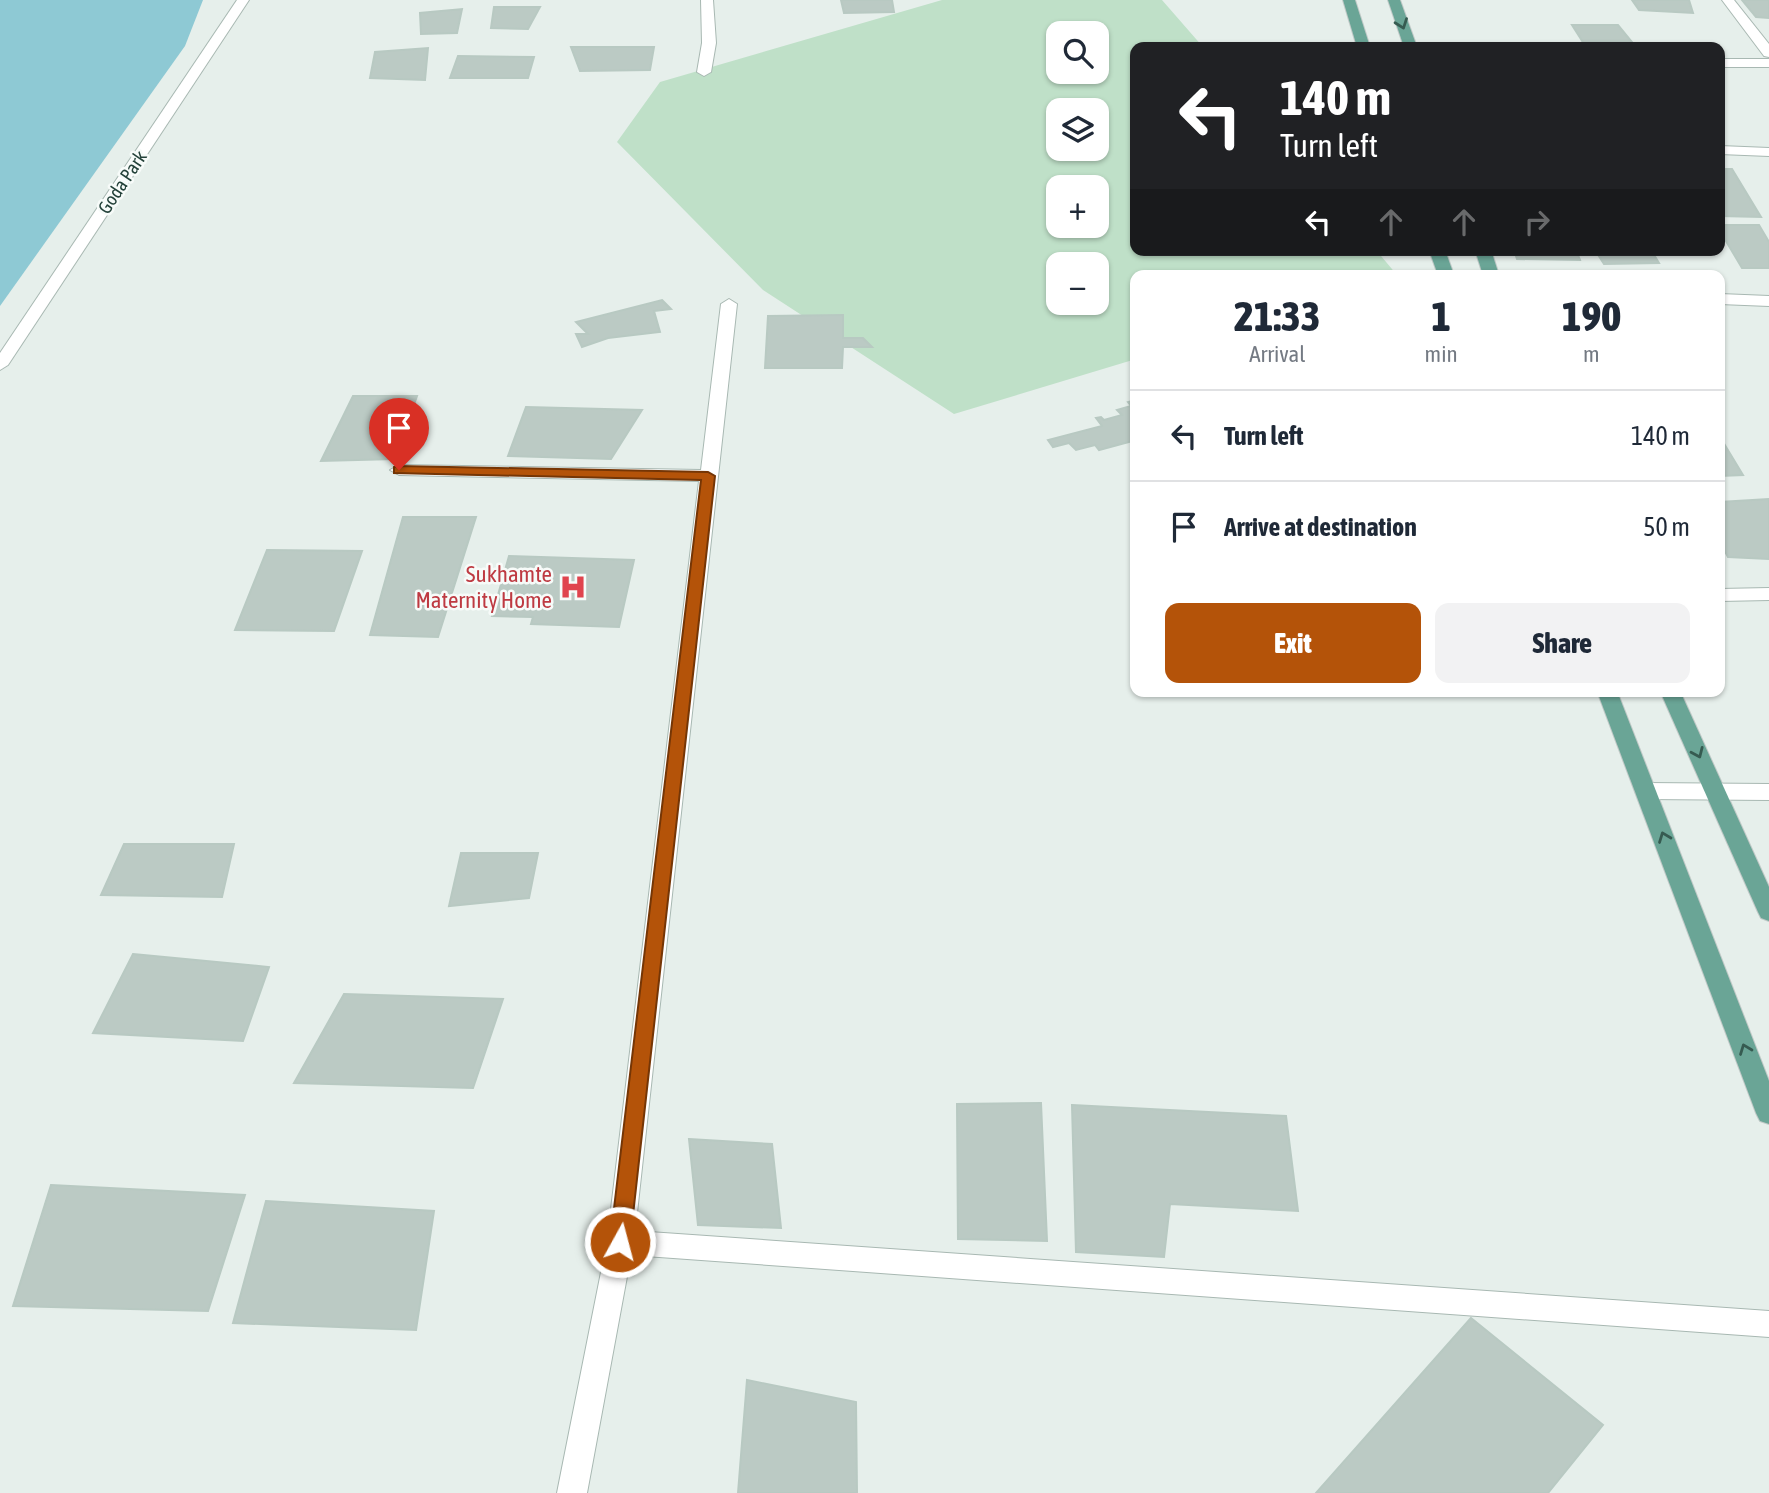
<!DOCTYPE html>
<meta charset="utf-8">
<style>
:root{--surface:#fff;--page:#f2f2f3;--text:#1f2937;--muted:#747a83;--line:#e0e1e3;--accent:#b45309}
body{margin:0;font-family:"Asap Condensed",sans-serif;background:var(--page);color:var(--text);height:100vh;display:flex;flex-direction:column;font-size:26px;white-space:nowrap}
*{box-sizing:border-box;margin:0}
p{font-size:23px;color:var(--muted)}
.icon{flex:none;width:38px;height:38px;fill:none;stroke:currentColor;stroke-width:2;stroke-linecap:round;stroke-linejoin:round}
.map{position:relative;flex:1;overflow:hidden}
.panel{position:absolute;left:1130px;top:270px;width:595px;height:427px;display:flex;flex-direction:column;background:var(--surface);border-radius:14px;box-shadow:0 2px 5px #0004}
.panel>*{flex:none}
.banner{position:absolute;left:1130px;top:42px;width:595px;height:214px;border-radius:14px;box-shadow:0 2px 5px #0004;background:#202124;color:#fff;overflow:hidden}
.buttons{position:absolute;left:1046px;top:21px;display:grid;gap:14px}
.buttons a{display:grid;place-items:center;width:63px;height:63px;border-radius:14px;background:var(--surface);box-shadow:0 2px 5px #0004;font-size:35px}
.pin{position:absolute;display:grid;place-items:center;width:60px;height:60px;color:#fff;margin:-72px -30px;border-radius:50% 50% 50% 0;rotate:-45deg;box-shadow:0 0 7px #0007}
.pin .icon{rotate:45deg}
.me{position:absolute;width:77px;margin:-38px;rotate:7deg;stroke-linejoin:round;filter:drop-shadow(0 0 5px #0008)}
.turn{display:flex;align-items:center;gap:24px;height:147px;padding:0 35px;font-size:32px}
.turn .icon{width:91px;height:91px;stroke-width:2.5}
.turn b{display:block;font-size:49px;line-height:60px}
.lanes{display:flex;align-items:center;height:66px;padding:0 35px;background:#0003;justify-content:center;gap:35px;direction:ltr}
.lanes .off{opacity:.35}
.eta{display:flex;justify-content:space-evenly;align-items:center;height:119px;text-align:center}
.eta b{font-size:42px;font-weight:800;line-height:49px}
.primary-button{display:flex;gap:14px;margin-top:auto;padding:14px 35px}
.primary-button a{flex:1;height:80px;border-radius:14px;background:var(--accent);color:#fff;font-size:28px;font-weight:800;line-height:80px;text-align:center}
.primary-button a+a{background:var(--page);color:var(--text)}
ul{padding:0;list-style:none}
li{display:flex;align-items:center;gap:21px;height:91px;padding:0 35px;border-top:2px solid var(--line)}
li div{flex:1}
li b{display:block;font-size:26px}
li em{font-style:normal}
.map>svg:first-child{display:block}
.green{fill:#bfe0c8;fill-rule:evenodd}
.water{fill:#8ec9d4}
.building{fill:#bbcac4;stroke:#b8c9c2;stroke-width:2}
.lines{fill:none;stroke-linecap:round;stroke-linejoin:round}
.minor-casing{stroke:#a8b8b2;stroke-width:2}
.major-casing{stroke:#c2cac8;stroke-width:2}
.minor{fill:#fff;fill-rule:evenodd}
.major{fill:#6aa596;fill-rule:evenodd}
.oneway{stroke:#365b51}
.route{fill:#b45309;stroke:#753606;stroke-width:2}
.labels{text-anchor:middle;stroke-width:5;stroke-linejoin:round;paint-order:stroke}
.far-street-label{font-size:19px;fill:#24423a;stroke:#f7fbf9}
.health-label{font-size:23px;fill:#be3a42;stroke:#f7fbf9;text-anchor:end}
</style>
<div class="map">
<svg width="1769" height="1493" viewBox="0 0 1769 1493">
<rect width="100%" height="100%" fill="#e6efeb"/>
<path class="green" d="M942,0H1162L1203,47H1136V250H1376L1397,275H1136V359L954,414L763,290L617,142L660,82ZM1059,33H1097V72H1059ZM1059,110H1097V149H1059ZM1059,187H1097V226H1059ZM1059,264H1097V303H1059Z"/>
<path class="water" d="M0,0H203L185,46L0,306Z"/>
<g class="building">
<path d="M841,0H892L894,12L844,13Z"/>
<path d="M1632,0H1689L1693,13L1639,10Z"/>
<path d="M1742,0H1769V18L1756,17Z"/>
<path d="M494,7H540L528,29L491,28Z"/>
<path d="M462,9L457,33L421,34L420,13Z"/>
<path d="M1572,25H1618L1636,47H1586Z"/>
<path d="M571,47H654L650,70L580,71Z"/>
<path d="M428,48L425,80L370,78L375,52Z"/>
<path d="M458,56L534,57L528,78H450Z"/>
<path d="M1720,169H1732L1761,217L1720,216Z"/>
<path d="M1720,225H1759L1769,242V268H1742L1720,231Z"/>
<path d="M1514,250H1576L1580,260L1517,259Z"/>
<path d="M1595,250H1651L1659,263L1604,264Z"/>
<path d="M662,300L671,309L654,311L660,332L608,338L582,347L576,334H588L576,322Z"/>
<path d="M843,315V338H863L872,347H843L842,368H765L768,316Z"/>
<path d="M353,396H417L395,459L321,461Z"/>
<path d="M1136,400V428L1132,429L1136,440L1099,450L1095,445L1076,450L1069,443L1053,447L1048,440L1102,426L1096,418L1101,417L1104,420L1122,415L1117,410L1131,406L1128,402Z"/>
<path d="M526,407L642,410L611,459L508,456Z"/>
<path d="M1720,437L1743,475L1720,476Z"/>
<path d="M1769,499V559L1728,557L1720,542V502Z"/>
<path d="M403,517H476L438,637L370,635Z"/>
<path d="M267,550L362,551L334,631L235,630Z"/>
<path d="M509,556L634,560L619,627L531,624L533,617L492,616Z"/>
<path d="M124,844H234L222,897L101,895Z"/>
<path d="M461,853H538L529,898L449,906Z"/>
<path d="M133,954L269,967L243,1041L93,1033Z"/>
<path d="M344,994L503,999L473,1088L294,1083Z"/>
<path d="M1041,1103L1047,1241L958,1239L957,1104Z"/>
<path d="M1072,1105L1286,1116L1298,1211L1170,1204L1164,1257L1076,1252Z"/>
<path d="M689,1139L772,1144L781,1228L698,1225Z"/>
<path d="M51,1185L245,1195L208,1311L13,1306Z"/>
<path d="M266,1201L434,1211L416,1330L233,1323Z"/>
<path d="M1471,1318L1603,1425L1548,1493H1316Z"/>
<path d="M747,1380L856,1402L857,1493H738Z"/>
</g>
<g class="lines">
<defs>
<g id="minor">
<path d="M237,0H249L8,365L0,370V353Z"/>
<path d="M701,0H713L716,43L711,72L704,76L697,72L702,43Z"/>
<path d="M1722,0H1734L1769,44V57L1764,56Z"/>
<rect x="1720" y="59" width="49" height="8"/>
<path d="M1720,146L1769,148V156L1720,154Z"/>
<path d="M1720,294L1769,296V306L1720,304Z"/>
<path d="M729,299L737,304L635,1231L1769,1311V1337L631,1255L587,1493H557L607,1242L699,481L399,475L390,470L399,465L701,470L721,304Z"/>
<path d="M1769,588V600L1720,601V589Z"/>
<path d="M1646,783L1769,784V800L1646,799L1638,797L1635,791L1638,785Z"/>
</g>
<g id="major">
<path d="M1343,0H1355L1370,47H1357Z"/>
<path d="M1388,0H1400L1417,47H1404Z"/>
<path d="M1429,250H1445L1454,275H1438Z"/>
<path d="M1475,250H1491L1499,275H1483Z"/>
<path d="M1597,691H1617L1769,1081V1124L1760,1121L1756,1113Z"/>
<path d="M1660,691H1680L1769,887V921L1761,918L1758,912Z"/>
</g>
</defs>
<use href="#minor" class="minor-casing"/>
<use href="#major" class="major-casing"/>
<use href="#minor" class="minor"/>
<use href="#major" class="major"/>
</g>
<defs><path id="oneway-chevron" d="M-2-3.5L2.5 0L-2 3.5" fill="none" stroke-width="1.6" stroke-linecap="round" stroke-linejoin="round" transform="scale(1.75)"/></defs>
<g class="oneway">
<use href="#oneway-chevron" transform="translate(1402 24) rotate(70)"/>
<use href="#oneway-chevron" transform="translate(1698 753) rotate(66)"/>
<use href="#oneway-chevron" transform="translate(1664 837) rotate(-111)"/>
<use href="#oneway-chevron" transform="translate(1745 1049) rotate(-111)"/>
</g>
<path class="route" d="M399,466L708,472L715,476L630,1242L627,1248L620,1251L613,1248L610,1242L701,480L394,473V467Z"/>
<defs>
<symbol id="hospital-bare" viewBox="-9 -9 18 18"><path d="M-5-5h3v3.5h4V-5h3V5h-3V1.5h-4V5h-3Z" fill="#e0444e" stroke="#f7fbf9" stroke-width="2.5" paint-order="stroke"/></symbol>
</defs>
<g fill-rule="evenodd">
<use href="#hospital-bare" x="554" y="568" width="38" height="38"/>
</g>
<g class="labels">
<g class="far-street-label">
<text transform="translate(122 182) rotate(-56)" y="7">Goda Park</text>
</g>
<g class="health-label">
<text x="552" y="582">Sukhamte<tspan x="552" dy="26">Maternity Home</tspan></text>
</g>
</g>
</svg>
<div class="buttons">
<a><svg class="icon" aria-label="search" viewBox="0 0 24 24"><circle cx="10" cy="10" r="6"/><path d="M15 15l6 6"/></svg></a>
<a><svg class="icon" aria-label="layers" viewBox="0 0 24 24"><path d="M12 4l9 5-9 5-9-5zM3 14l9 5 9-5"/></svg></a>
<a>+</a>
<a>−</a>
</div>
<div class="pin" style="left:399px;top:470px;background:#d93025"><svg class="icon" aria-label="arrive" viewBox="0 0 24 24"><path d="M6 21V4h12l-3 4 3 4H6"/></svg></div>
<svg class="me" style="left:620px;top:1242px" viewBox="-20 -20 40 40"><circle r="17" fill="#b45309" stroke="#fff" stroke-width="3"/><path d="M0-11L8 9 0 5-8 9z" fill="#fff"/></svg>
<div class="banner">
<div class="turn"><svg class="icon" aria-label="left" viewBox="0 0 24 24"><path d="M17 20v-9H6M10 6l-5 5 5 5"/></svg><div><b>140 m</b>Turn left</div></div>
<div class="lanes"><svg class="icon" aria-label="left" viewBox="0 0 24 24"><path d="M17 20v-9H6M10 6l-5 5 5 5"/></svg><svg class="icon off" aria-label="ahead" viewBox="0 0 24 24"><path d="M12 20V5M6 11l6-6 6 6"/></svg><svg class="icon off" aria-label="ahead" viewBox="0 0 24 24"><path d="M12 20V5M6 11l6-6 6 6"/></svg><svg class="icon off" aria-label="right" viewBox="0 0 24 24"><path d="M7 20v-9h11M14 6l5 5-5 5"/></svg></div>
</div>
<section class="panel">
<div class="eta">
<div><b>21:33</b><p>Arrival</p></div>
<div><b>1</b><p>min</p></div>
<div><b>190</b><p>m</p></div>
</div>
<ul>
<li><svg class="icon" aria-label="left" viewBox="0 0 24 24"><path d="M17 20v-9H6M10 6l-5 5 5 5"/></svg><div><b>Turn left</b></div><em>140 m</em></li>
<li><svg class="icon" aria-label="arrive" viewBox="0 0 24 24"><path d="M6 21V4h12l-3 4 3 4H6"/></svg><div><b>Arrive at destination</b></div><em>50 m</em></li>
</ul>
<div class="primary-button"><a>Exit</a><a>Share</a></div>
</section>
</div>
